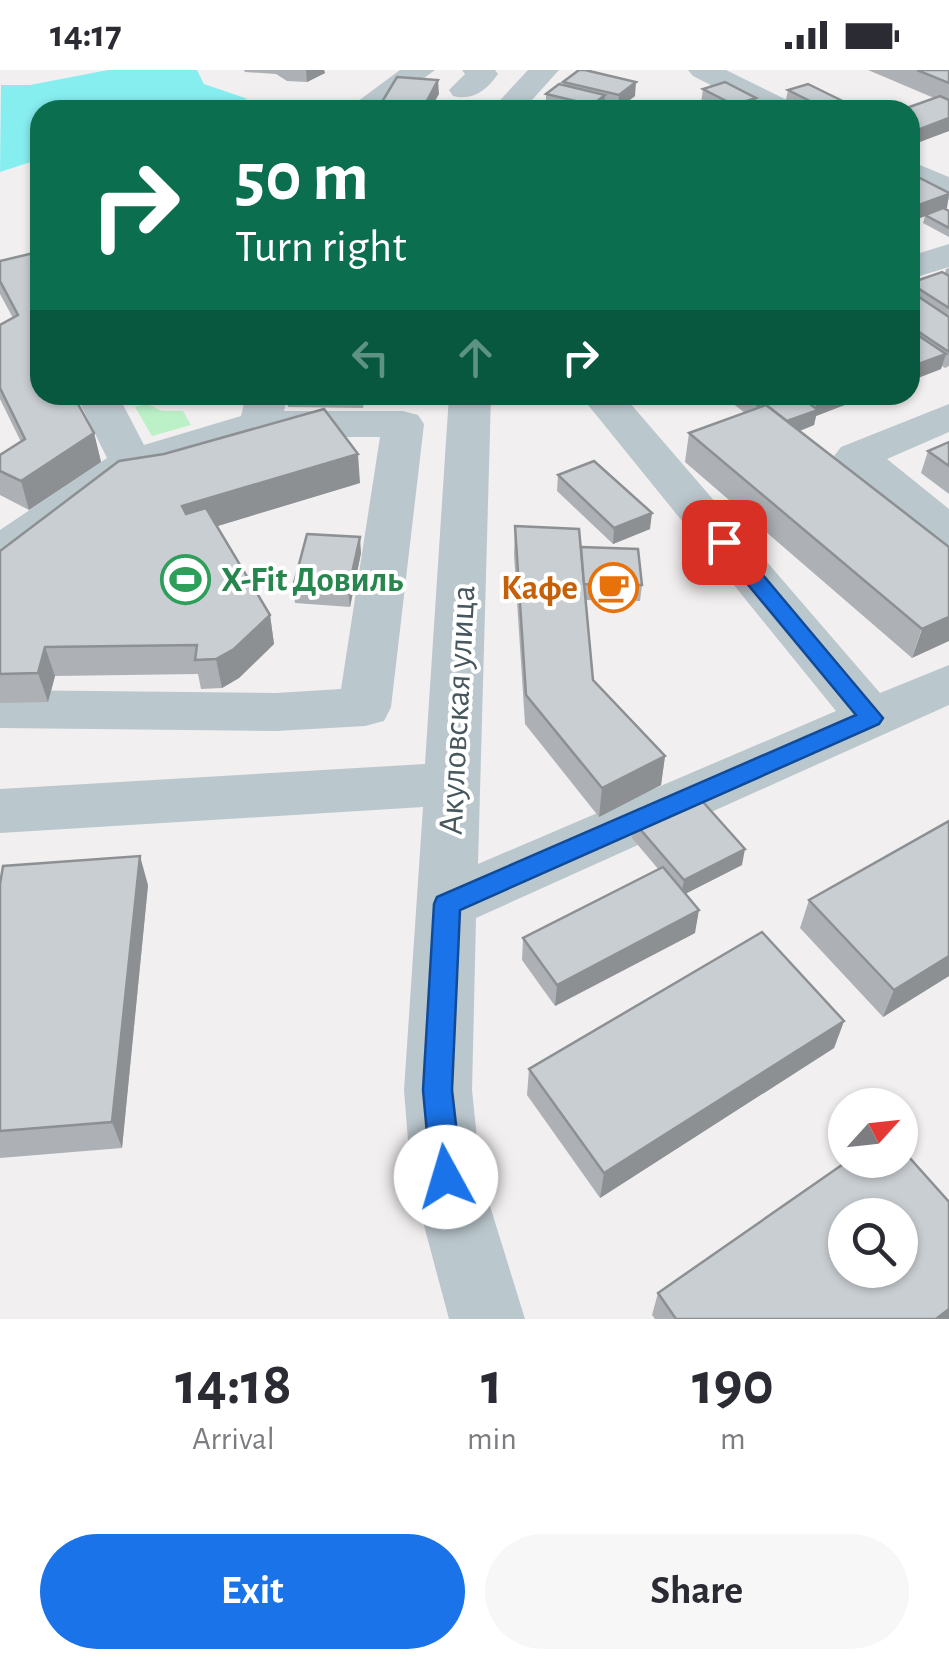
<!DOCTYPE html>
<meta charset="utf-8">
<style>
:root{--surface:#fff;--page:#f7f7f7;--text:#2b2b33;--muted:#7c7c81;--accent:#1a73e8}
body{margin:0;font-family:"Alegreya Sans",sans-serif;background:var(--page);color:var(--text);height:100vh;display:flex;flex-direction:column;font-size:38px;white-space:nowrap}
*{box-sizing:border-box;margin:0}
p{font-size:32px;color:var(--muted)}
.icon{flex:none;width:55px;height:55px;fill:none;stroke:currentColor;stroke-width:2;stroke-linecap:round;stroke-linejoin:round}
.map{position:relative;height:1249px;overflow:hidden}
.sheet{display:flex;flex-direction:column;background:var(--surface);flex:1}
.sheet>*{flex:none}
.hud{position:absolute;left:30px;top:30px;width:890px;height:305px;border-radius:30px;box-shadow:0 2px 8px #0004;background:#0b6e4f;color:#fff;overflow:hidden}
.needle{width:65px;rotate:63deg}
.fabs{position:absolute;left:828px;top:1018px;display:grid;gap:20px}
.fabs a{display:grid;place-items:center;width:90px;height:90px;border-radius:50%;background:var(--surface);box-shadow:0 2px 8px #0004;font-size:50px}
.pin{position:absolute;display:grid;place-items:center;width:85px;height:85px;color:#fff;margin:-42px;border-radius:20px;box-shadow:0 5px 15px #0006}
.me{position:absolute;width:110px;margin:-55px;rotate:354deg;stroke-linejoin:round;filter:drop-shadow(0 0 8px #0008)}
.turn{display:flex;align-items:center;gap:35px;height:210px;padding:0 40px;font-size:45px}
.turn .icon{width:130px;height:130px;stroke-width:2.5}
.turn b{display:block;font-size:70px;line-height:85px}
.lanes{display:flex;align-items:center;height:95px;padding:0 40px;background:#0003;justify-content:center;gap:50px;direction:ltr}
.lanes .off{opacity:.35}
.eta{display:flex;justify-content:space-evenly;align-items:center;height:170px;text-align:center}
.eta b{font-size:60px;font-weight:700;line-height:70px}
.primary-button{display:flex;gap:20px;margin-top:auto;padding:20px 40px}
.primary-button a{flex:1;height:115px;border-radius:60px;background:var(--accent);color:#fff;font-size:40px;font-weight:700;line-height:115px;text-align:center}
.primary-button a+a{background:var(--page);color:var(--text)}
.status{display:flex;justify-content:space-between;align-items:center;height:70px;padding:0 50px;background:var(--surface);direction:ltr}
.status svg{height:28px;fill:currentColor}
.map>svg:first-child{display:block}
.green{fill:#bcf1c7}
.water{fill:#87eef0}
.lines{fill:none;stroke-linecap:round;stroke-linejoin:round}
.minor{fill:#bac7cd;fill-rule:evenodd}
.wall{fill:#adb1b5}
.shaded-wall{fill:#8d9093}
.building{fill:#c9ced2;stroke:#8d9093;stroke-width:2.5;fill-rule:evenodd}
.route{fill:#1a73e8;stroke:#114b97;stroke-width:2.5}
.labels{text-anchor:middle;stroke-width:8;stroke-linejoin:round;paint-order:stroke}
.leisure-label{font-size:35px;font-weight:bold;fill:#27864d;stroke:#fff;text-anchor:start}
.food-label{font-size:35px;font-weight:bold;fill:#c56008;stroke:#fff;text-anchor:end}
.street-label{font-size:35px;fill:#46575e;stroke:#fff}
</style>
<div class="status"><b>14:17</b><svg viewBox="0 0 49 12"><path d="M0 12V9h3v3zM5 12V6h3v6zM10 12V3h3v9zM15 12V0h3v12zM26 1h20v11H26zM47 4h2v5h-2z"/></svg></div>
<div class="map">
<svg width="949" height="1249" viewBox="0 0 949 1249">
<rect width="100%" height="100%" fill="#f2eff0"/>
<path class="green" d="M147,334L162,341H183L191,355L152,366L135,337Z"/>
<path class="water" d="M108,0H197L204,14L248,29L195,40H40V89L0,102L1,15H30Z"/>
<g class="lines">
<g class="minor">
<path d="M400,0H435L381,40H346Z"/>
<path d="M462,0H495L498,4C487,20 473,31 453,26L449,20L465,4Z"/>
<path d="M528,0H559L523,40H491Z"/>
<path d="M688,0H726L795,34L799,40H760L693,6Z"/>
<path d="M910,91L949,107V130L910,114Z"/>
<path d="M949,174V197L910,209V186Z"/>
<path d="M76,325H118L144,375L241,346L246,325H288L284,341H403L418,345L424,354L391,637L384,651L365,656L276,661L0,658V620L276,623L341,619L380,367H262L146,401L17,493L0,497V460L107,388Z"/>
<path d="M449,325H491L478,794L836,641L580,325H623L880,623L949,595V635L476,848L472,1020L481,1107L525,1249H449L411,1107L404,1020L423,737L0,763V719L425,694Z"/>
<path d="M949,334V362L887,389L949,439V477L933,472L834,386L841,377Z"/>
</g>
</g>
<g class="wall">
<path d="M244,0H324L325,3L307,12L287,11L276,4L245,2Z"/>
<path d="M868,0H949V61L910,74V40L934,28Z"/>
<path d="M563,12L635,26L618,39L604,35L602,40H557L546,37V24L563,15Z"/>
<path d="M703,19L755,40H715L701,33Z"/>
<path d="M788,20L861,40H798L785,34Z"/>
<path d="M910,103L947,138L944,139L949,141V167L923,153L925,146L912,151L910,149Z"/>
<path d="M38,182L40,325L94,363L101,392L29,440L0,425V385L21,372L0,329V255L13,248L0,224V191Z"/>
<path d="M949,198V296L945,298L942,296L941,299L910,311V212L945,203L946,199Z"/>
<path d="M286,325H365L363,338L288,337Z"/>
<path d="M722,325H873L861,329L856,326L855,331L816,346L814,355L800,361L949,477L912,588L685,392L689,363L745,343Z"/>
<path d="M949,372V424L921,403L928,381Z"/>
<path d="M558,405L650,459L613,474L557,421Z"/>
<path d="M360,413L217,456L270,545L274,574L239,608L222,618L201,619L198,604L55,606L48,632L0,633V481Z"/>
<path d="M515,456L581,477L642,515L640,531L586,530L593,610L665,686L661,715L599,747L525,654L514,485Z"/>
<path d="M361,483L350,537L295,533L293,517Z"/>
<path d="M949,751V906L883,947L800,858L809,830Z"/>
<path d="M634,752L742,795L685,824L695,863L555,936L522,890L523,868L659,800L632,768Z"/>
<path d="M0,814L148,815L122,1078L0,1088Z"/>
<path d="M844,951L834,978L600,1128L527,1025L529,999Z"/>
<path d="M949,1132V1249H655L652,1245L658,1223Z"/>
</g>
<g class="shaded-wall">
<path d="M306,0H324L325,3L307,12Z"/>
<path d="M438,10L439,24L430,40H422Z"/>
<path d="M636,12L635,26L618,39L619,25Z"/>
<path d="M605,25L604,39L592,40V35Z"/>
<path d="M756,28L755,40H733L734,35Z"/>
<path d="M949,48V61L912,75L915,61Z"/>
<path d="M949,124L947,138L912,151L916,136Z"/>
<path d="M946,284L941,299L910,311V297Z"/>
<path d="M833,325H856L855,331L816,346L814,355L779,369L782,353L815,340L817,331Z"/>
<path d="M94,363L101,392L29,440L21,411Z"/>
<path d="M358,384L360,413L188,465L182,436Z"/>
<path d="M652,443L650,459L613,474L614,458Z"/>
<path d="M360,467L361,483L350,537L348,521Z"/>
<path d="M270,545L274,574L239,608L222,618L216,589Z"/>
<path d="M949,547V571L912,588L922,559Z"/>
<path d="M45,577L55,606L48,632L38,603Z"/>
<path d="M665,686L661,715L599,747L602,718Z"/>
<path d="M745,779L742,795L681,826L684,810Z"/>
<path d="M140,786L148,815L122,1078L112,1052Z"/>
<path d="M699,840L695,863L555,936L557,915Z"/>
<path d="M949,886V906L883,947L894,920Z"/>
<path d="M844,951L834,978L600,1128L604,1103Z"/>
<path d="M949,1239V1249H936Z"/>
</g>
<g class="building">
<path d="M579,0H585L636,12L619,25L563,12Z"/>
<path d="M917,0H949V13Z"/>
<path d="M397,7L438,10L422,40H377Z"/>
<path d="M725,12L756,28L734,35L703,19Z"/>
<path d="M559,14L605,25L592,35L546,24Z"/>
<path d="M808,14L861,40H828L788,20Z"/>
<path d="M940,26L949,30V48L915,61L910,59V40H901Z"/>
<path d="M910,103L949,123V124L916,136L910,133Z"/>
<path d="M943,138L949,141V158L925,145Z"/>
<path d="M38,182L40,186V325H73L94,363L21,411L0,401V385L25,369L0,318V255L18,245L0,211V191Z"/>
<path d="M942,202L949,206V238L910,213Z"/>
<path d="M910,221L949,247V282L910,256Z"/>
<path d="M910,260L946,284L910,297Z"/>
<path d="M745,325H798L818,340L787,351L766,335L760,337Z"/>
<path d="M810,325H833L817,331Z"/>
<path d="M766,335L949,477V547L922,559L689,363Z"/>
<path d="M324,339L358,384L182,436L186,444L206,438L270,545L234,579L216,589L195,590L197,575L45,577L38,603L0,604V481L119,391L164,384Z"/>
<path d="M949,372V396L928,381Z"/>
<path d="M594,391L652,443L614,458L558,405Z"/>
<path d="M515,456L579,459L593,610L665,686L602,718L526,625Z"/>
<path d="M307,464L360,467L348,521L293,517Z"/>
<path d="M581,477L638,479L642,515L584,514Z"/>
<path d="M695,723L745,779L684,810L634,752Z"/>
<path d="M949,751V886L894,920L809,830Z"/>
<path d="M140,786L112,1052L0,1061V814L3,796Z"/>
<path d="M663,797L699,840L557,915L523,868Z"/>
<path d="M762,862L844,951L604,1103L529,999Z"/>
<path d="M900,1077L949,1132V1239L936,1249H676L658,1223L849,1090H900ZM845,1145H900V1200H845Z"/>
</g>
<path class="route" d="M724,465L731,467L883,648L879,654L460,840L452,1020L462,1107L457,1118L446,1122L435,1118L431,1107L423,1020L434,834L437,827L856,645L716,476L713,472Z"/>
<defs>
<symbol id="stadium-ring" viewBox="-11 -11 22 22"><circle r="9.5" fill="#fff" stroke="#2e9e5b" stroke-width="1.5"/><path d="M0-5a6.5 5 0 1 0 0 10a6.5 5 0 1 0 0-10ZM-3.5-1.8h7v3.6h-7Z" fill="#2e9e5b"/></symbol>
<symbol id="cafe-ring" viewBox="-11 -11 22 22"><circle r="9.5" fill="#fff" stroke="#e8710a" stroke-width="1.5"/><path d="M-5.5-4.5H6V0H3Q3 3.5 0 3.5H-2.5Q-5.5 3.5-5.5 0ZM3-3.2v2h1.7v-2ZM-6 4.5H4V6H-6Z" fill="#e8710a"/></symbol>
</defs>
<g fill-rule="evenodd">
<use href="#stadium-ring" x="158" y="482" width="55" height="55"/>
<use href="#cafe-ring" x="586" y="490" width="55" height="55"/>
</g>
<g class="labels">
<g class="leisure-label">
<text x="221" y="521">X-Fit Довиль</text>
</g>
<g class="food-label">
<text x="578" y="529">Кафе</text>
</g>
<g class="street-label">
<text transform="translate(456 640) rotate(-87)" y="12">Акуловская улица</text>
</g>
</g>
</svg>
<div class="fabs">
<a><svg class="needle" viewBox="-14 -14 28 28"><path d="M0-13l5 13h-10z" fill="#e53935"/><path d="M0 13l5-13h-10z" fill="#7c7c81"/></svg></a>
<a><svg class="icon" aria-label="search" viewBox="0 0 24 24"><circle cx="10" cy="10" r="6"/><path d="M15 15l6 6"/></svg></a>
</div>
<div class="pin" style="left:724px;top:472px;background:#d93025"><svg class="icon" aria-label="arrive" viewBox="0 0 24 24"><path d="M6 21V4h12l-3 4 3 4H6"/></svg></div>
<svg class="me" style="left:446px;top:1107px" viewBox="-20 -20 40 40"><circle r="19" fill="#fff"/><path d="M0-13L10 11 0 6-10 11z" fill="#1a73e8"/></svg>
<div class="hud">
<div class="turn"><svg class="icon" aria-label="right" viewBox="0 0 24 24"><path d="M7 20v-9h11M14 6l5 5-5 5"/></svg><div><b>50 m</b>Turn right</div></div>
<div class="lanes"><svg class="icon off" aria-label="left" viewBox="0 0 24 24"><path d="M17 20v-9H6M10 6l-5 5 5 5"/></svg><svg class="icon off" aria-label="ahead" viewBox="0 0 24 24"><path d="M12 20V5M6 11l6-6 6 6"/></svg><svg class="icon" aria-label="right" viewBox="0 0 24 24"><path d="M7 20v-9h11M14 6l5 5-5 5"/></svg></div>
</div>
</div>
<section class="sheet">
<div class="eta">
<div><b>14:18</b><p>Arrival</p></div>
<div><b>1</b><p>min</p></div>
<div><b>190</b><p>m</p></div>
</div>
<div class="primary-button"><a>Exit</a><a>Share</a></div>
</section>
